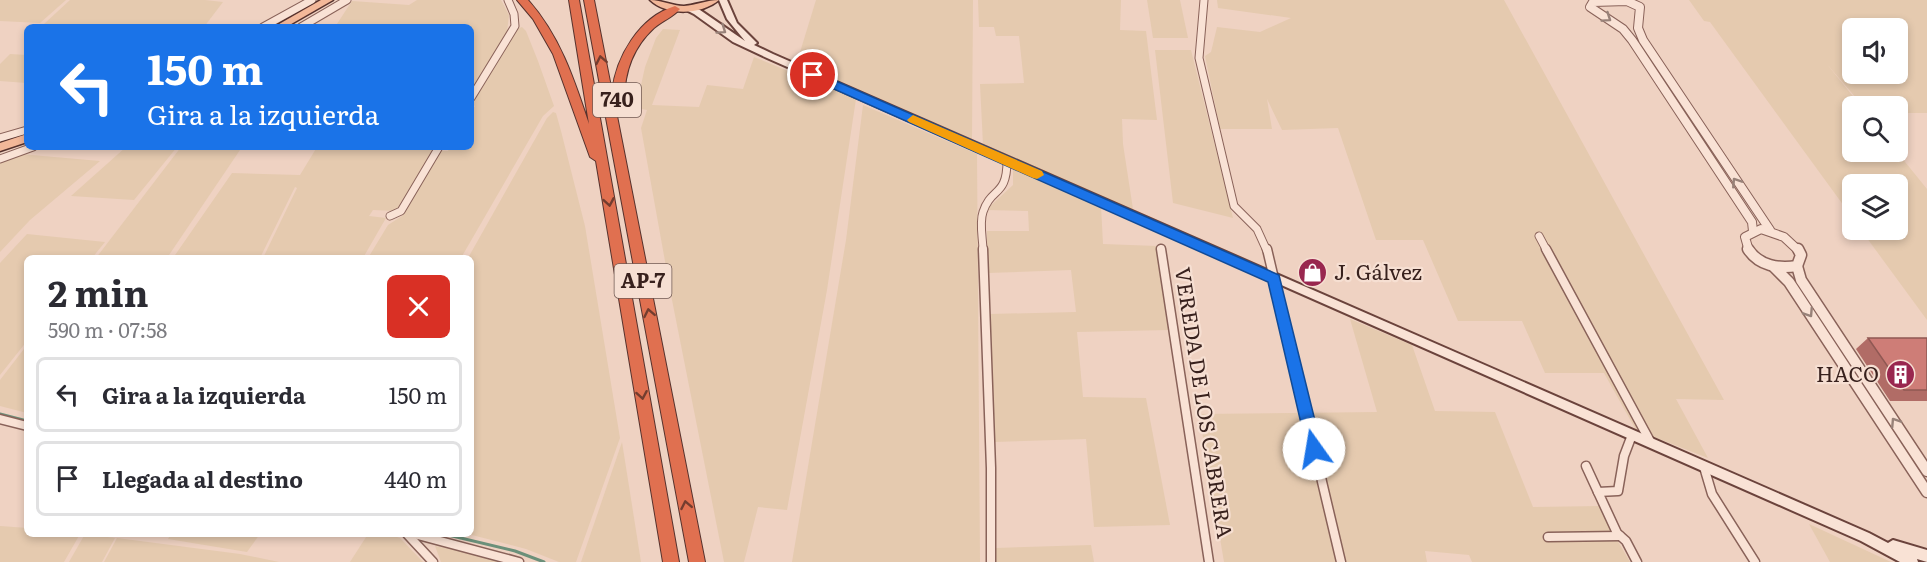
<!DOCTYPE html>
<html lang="es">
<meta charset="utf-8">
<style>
:root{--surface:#fff;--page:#f7f7f7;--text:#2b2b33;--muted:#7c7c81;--line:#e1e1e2}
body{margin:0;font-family:Literata,serif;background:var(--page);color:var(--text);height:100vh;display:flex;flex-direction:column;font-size:22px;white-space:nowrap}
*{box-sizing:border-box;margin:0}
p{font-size:20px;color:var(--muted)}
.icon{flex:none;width:33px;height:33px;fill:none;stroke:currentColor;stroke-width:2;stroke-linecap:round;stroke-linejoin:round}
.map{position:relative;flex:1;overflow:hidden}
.sheet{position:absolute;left:24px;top:255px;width:450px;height:282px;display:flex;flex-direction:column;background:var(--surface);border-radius:9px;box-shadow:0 3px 9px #0003}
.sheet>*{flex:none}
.hud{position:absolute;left:24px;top:24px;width:450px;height:126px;border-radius:9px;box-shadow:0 3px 9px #0003;background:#1a73e8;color:#fff;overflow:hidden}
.tools{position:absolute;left:1842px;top:18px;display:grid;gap:12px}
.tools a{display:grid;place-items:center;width:66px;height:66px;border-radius:9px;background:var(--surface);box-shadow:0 3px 9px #0003;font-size:30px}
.pin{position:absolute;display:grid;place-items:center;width:51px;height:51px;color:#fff;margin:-26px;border:3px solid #fff;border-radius:50%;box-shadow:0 2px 6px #0007}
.me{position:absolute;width:66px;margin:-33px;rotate:347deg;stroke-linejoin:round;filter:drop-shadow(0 0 4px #0008)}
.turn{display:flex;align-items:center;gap:21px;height:126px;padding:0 24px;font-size:27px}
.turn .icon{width:78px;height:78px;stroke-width:2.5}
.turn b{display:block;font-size:42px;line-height:51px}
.round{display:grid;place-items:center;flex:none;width:63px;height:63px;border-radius:9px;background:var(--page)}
.headline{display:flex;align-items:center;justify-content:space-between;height:102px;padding:0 24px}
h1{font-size:36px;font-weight:700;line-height:45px}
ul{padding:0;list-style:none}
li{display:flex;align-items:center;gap:18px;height:75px;margin:0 12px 9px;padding:0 12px;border:3px solid var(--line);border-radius:9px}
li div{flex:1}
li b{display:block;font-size:22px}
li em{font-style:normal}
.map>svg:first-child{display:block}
.farmland{fill:#e5caaf;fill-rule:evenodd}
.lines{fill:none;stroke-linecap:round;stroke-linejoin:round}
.stream{stroke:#6b907a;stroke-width:3}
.minor-far1-casing{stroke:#896259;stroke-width:9}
.minor-casing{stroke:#896259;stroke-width:11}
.tertiary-far1-casing{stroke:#896259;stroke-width:10}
.tertiary-casing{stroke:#896259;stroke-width:13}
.secondary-casing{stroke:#6b433c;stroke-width:4}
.primary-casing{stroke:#57322d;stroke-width:3}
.motorway-casing{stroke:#57322d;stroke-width:2}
.minor-far1{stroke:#f9e2d5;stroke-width:7}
.minor{stroke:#f9e2d5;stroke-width:8}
.tertiary-far1{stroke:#f9e2d5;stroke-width:8}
.tertiary{stroke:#f9e2d5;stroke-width:10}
.secondary{fill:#f9e2d5;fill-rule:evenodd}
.primary{fill:#f3b899;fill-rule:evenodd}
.motorway{fill:#e07050;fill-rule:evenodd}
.wall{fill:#b16c66}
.building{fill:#ce7d77;stroke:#905853;stroke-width:1.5}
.oneway{stroke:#988279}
.oneway2{stroke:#733d2f}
.route{fill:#1a73e8;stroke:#114b97;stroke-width:1.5}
.slow{fill:#f59e0b}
.labels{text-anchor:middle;stroke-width:4.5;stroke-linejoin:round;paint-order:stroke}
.shield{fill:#f6dfd2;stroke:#715a53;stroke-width:1.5}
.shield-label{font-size:20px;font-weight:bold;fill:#38211d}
.poi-label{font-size:21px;fill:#38211d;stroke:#f6dfd2;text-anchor:start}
.street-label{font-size:21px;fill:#38211d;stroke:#f6dfd2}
</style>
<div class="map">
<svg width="1927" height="562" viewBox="0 0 1927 562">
<rect width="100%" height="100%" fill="#efd2c2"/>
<g class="farmland">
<path d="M0,0H66L40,23L0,21Z"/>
<path d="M70,0H205L223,2L204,27H104L44,24Z"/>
<path d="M417,0H501L509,15L507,32L471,92V27H335L352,1L409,5Z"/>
<path d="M816,0H973L972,139L797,62Z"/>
<path d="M978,0H1121L1120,30L1146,31L1157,120L1122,119L1123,144L1133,209L983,145L980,84L1024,83L1019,36H996L994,27H979Z"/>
<path d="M1147,0H1180L1188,38H1153Z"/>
<path d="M1217,0H1504L1724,400L1676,399L1708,458L1636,430L1604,373H1545L1522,321H1458L1423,240H1376L1338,128L1282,130L1267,99L1272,129H1220L1205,56L1211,52L1217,27L1260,32L1291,18L1218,8Z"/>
<path d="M1689,0H1927V113H1898V106H1863L1826,63L1861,106H1852V152H1897L1927,189V320L1861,230H1898V184H1852V217L1710,22L1704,21ZM1898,28V74H1852V28Z"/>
<path d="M522,27L526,31L538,61L554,106L543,116L461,258H368L388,225L402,216L440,151H448L450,147H471V112L475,106L471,103L517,29Z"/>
<path d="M663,29L680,30L652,105L699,107L707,85L743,89L754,57L856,99L827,290L787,510L758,507L744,562H724L672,300L641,128L647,110L636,108L645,67L656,38Z"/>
<path d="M1155,50H1191L1233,218L1173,203Z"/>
<path d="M10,54L27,55V83L0,81V64Z"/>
<path d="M863,105L977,154L980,562H792L846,240Z"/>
<path d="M553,112L556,113L561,131L585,226L620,438L576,562H559L526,549L468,534H471V258H468L547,118Z"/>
<path d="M126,147H177L134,200L71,196Z"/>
<path d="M181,147H242L167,258H96Z"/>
<path d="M317,147H436L396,211L373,210L369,216L386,218L363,258H263L297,188L295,187L260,258H173L232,173L300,175Z"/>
<path d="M20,154L100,161L30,220L0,252V161Z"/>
<path d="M1013,168L1101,206L1103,244L1157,246L1169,330L1077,332L1083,397L1146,398L1170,525L1094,527L1086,439L994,442L990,314L1076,312L1071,270L987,273V231H1029L1028,211L986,210L1013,185Z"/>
<path d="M27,234L105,242L92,258H27V341L0,375V263Z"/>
<path d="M1350,319L1412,345L1435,411L1495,412L1533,507L1601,506L1612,531L1630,562H1472L1469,555L1425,551L1427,562H1224L1199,414L1377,412Z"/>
<path d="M27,345V413L0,406V380Z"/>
<path d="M622,442L641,562H581Z"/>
<path d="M1809,524L1891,562H1830Z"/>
<path d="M0,526L27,528V534H80L64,562H0Z"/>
<path d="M85,534L115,538L102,562H69Z"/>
<path d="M171,534H260L247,552L168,539Z"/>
<path d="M368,534H389L400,538L423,562H350Z"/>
<path d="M117,538L240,554L279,562H104Z"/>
<path d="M1091,545L1094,562H996V548Z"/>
<path d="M435,546L486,556L505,562H441Z"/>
</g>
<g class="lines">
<g class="stream">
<path d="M0,414L27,421"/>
<path d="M444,534L515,551L544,562"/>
</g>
<defs>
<g id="minor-far1">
<path d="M1204,0L1199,58L1234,206L1257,229L1267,251"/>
<path d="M263,27L312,0"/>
<path d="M301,27L347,0"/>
<path d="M471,98L515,26L514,14L508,0"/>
<path d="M0,138L27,130"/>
<path d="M0,159L33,147"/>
<path d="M390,216L401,211L439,147"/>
<path d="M1539,236L1547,251"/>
<path d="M983,251C983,239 979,223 983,212C991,187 1007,197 1007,161"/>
</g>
<g id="minor">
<path d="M983,249L991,468V562"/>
<path d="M1161,249L1209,562"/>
<path d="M1267,249L1341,562"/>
<path d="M1546,249L1651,443"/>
<path d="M0,419L27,426"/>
<path d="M1632,435L1624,456L1618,491L1598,492L1617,533L1626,541L1637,562"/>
<path d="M1586,466L1598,492"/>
<path d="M1704,467L1712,494L1755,562"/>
<path d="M407,534L433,562"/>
<path d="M414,534L519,562"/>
<path d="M1548,537L1620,536"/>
</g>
<g id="tertiary-far1">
<path d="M1753,231L1752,222L1632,40L1623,29L1590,7L1593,2L1627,1L1640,7L1638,28L1643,40L1770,230"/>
<path d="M1749,251L1745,237L1761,229L1784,237L1799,251"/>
</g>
<g id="tertiary">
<path d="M1748,249C1759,266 1779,269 1797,266L1801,255L1798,249"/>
<path d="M1797,266L1801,280L1927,471"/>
<path d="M1774,267L1789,282L1927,492"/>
</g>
<path id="secondary" d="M719,0H727L737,23L757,43L754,45L773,54L1869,533L1888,543L1893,540L1927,550V562L1917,559L1918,562H1900L1861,541L767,58L733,42L694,14L684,9L688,6L700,10L745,41L727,19Z"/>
<g id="primary">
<path d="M321,0H333L286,27H274Z"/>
<path d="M650,0C662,0 672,6 684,6C696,5 707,0 719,0C701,15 667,16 650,0Z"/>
<path d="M27,134V142L0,151V143Z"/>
</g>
<g id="motorway">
<path d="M517,0H528C560,36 574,79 589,124L569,0H579L679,562H663L596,161L590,157L553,54L533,19Z"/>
<path d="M584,0H594L612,92C616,57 639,17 675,6L680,9C673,17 662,21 654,28C629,51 622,81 625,113L623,116H617L705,562H689Z"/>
</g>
</defs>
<use href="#minor-far1" class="minor-far1-casing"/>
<use href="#minor" class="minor-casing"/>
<use href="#tertiary-far1" class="tertiary-far1-casing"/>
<use href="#tertiary" class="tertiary-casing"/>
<use href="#secondary" class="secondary-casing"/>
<use href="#primary" class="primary-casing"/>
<use href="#motorway" class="motorway-casing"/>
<use href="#minor-far1" class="minor-far1"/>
<use href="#minor" class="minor"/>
<use href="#tertiary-far1" class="tertiary-far1"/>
<use href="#tertiary" class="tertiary"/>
<use href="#secondary" class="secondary"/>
<use href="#primary" class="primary"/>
<use href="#motorway" class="motorway"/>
</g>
<path class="wall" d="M1868,338H1927V401H1890L1856,349Z"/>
<path class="building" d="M1868,338H1927V390H1904Z"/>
<defs><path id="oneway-chevron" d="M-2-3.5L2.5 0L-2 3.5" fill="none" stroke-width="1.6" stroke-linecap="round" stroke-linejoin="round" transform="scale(1.5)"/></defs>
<g class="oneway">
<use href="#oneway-chevron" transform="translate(1607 18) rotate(34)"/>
<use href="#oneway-chevron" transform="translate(722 30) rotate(35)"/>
<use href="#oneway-chevron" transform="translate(1736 182) rotate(-123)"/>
<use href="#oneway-chevron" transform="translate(1809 313) rotate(57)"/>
<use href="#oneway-chevron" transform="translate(1895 422) rotate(-123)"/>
</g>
<g class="oneway2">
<use href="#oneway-chevron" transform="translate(601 60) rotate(-101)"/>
<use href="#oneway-chevron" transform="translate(609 202) rotate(80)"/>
<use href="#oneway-chevron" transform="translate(649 313) rotate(-101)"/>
<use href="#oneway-chevron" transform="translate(642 395) rotate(80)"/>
<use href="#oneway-chevron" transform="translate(686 505) rotate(-101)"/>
</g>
<path class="route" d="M813,71L1279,275L1322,449L1320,454L1314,456L1309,454L1307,449L1268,282L809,78L807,75Z"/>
<path class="slow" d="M913,115L1042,171L1044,175L1037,179L1033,178L909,122L907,120Z"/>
<defs>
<symbol id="shop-disc" viewBox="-11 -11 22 22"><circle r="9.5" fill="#99274f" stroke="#f6dfd2"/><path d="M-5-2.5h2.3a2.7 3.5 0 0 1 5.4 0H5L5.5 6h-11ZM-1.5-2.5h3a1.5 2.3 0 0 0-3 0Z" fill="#fff"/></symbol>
<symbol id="building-disc" viewBox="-11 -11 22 22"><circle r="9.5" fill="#99274f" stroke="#f6dfd2"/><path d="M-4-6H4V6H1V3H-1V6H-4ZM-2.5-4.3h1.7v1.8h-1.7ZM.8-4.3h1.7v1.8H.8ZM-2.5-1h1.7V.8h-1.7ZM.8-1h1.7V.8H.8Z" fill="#fff"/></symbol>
</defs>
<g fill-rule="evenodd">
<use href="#shop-disc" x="1296" y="256" width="33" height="33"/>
<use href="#building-disc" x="1884" y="358" width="33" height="33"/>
</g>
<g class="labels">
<g class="shield">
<rect x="593" y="83" width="48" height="34" rx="4.5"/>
<rect x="614.5" y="264" width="57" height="34" rx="4.5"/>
</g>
<g class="shield-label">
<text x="617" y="107">740</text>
<text x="643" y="288">AP-7</text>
</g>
<g class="poi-label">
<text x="1334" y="280">J. Gálvez</text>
<text x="1879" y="382" text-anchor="end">HACO</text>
</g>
<g class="street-label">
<text transform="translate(1203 403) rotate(81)" y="7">VEREDA DE LOS CABRERA</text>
</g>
</g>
</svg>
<div class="tools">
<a><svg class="icon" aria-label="sound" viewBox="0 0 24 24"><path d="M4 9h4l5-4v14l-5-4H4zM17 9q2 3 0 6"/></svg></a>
<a><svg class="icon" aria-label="search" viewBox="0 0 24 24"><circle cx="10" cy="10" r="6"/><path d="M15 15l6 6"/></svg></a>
<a><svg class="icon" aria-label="layers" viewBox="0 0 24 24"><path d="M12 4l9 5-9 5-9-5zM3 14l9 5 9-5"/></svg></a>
</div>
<div class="pin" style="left:813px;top:75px;background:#d93025"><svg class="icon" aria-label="arrive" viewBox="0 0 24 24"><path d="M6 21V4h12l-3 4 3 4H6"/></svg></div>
<svg class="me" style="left:1314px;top:449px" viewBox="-20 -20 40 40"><circle r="19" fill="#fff"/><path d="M0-13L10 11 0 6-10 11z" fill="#1a73e8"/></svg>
<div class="hud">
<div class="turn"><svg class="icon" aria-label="left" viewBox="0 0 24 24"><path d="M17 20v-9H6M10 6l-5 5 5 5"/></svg><div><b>150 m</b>Gira a la izquierda</div></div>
</div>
<section class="sheet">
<div class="headline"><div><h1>2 min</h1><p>590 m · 07:58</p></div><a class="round" style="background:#d93025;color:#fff"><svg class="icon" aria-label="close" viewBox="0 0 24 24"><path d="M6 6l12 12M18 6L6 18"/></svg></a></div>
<ul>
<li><svg class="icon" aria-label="left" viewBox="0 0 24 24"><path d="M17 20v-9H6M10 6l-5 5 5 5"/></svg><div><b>Gira a la izquierda</b></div><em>150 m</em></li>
<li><svg class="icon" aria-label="arrive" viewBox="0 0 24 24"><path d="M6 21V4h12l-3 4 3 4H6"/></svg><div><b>Llegada al destino</b></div><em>440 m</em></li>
</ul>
</section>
</div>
